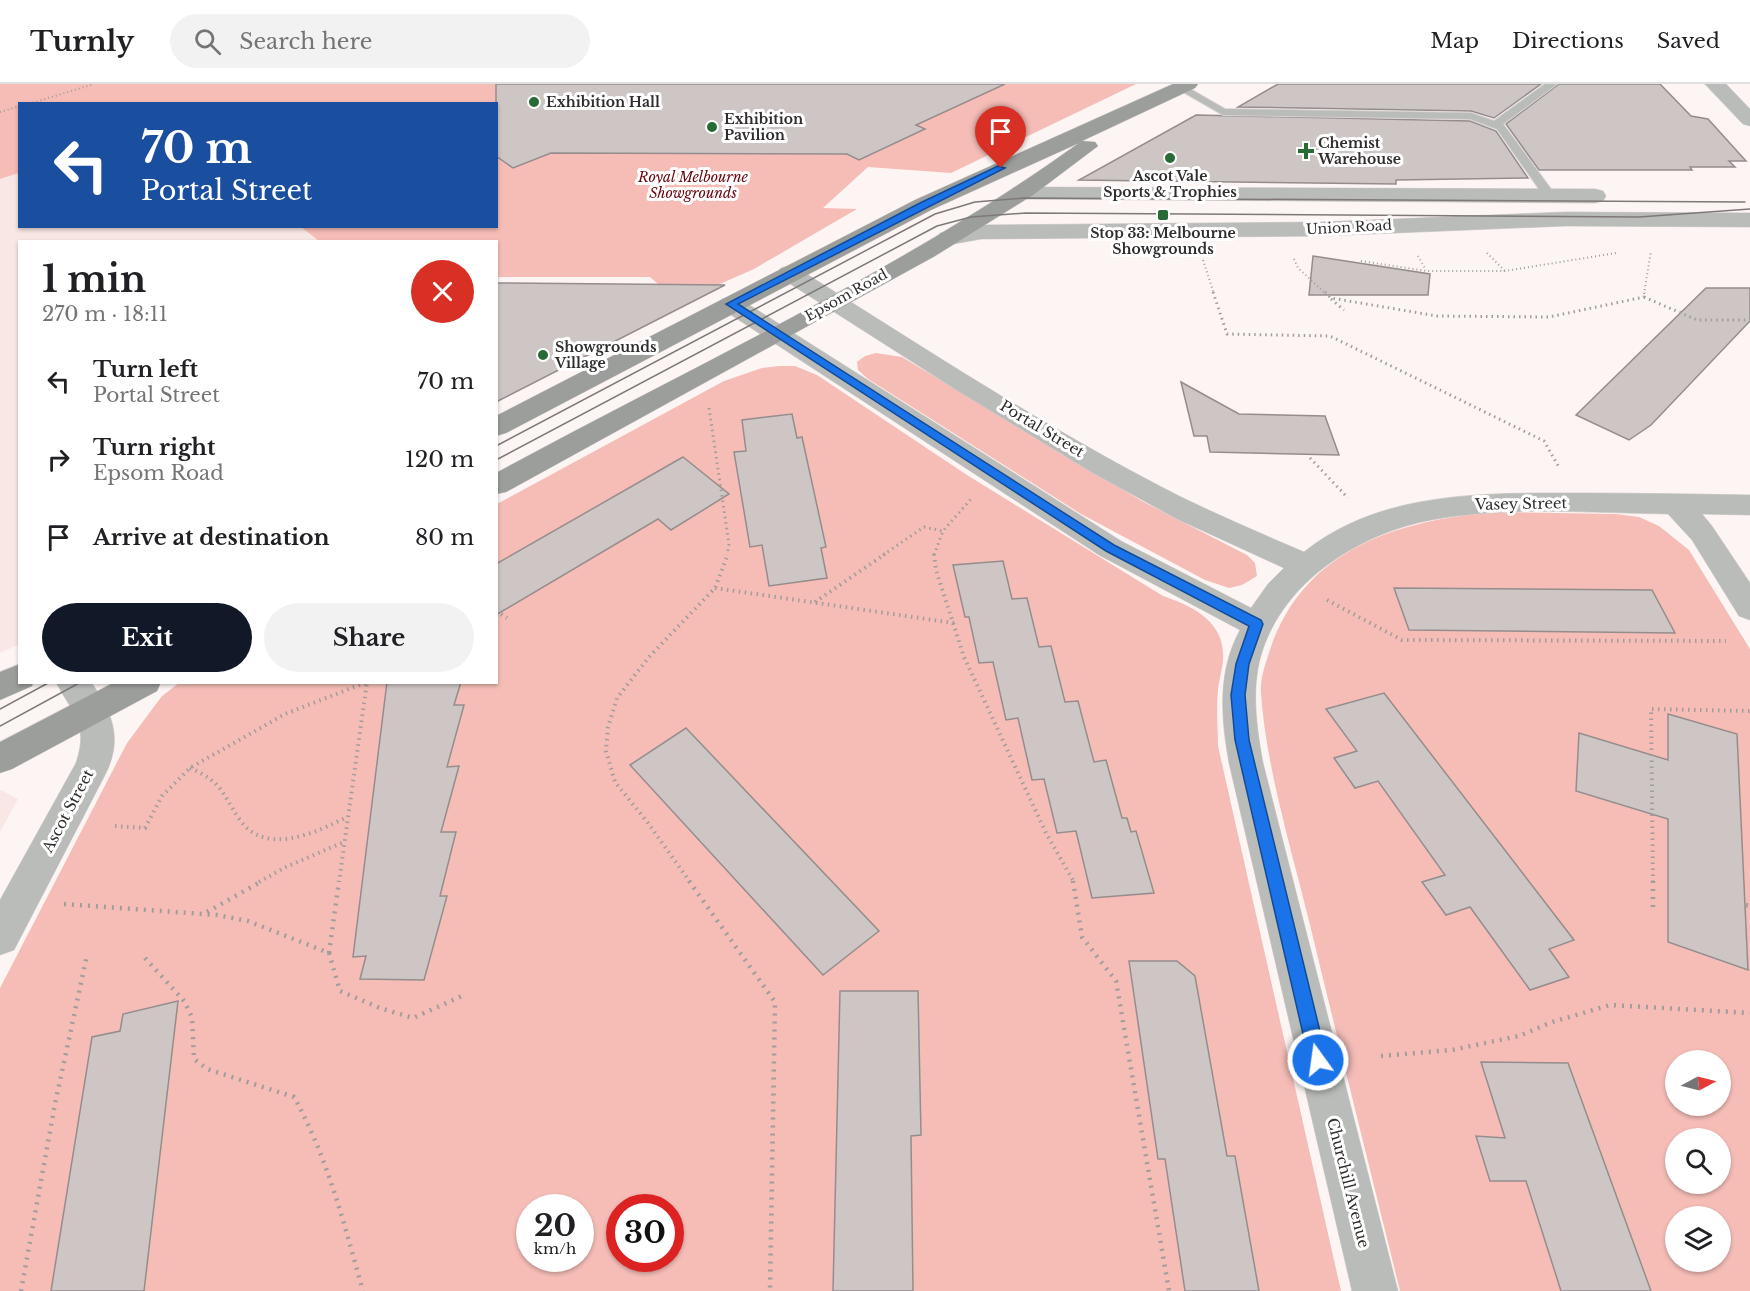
<!DOCTYPE html>
<meta charset="utf-8">
<style>
:root{--surface:#fff;--page:#f2f2f2;--text:#202124;--muted:#757577;--line:#e0e0e0;--accent:#111827}
body{margin:0;font-family:"Libre Baskerville",serif;background:var(--page);color:var(--text);height:100vh;display:flex;flex-direction:column;font-size:22px;white-space:nowrap}
*{box-sizing:border-box;margin:0}
p{font-size:20px;color:var(--muted)}
.icon{flex:none;width:33px;height:33px;fill:none;stroke:currentColor;stroke-width:2;stroke-linecap:round;stroke-linejoin:round}
.map{position:relative;flex:1;overflow:hidden}
.side{position:absolute;left:18px;top:156px;width:480px;height:444px;display:flex;flex-direction:column;background:var(--surface);border-radius:0px;box-shadow:0 2px 4px #0004}
.side>*{flex:none}
.guide{position:absolute;left:18px;top:18px;width:480px;height:126px;border-radius:0px;box-shadow:0 2px 4px #0004;background:#1a4fa0;color:#fff;overflow:hidden}
.needle{width:39px;rotate:83deg}
.buttons{position:absolute;left:1665px;top:966px;display:grid;gap:12px}
.buttons a{display:grid;place-items:center;width:66px;height:66px;border-radius:50%;background:var(--surface);box-shadow:0 2px 4px #0004;font-size:30px}
.speed{position:absolute;left:516px;top:1110px;display:flex;gap:12px;font-size:30px;font-weight:700;text-align:center}
.speed>*{display:grid;place-content:center;width:78px;height:78px;border-radius:50%;background:var(--surface);box-shadow:0 2px 4px #0004;line-height:1}
.speed small{font-size:15px;font-weight:400}
.speed .limit{border:9px solid #d22;background:#fff;color:#111}
.pin{position:absolute;display:grid;place-items:center;width:51px;height:51px;color:#fff;margin:-62px -26px;border-radius:50% 50% 50% 0;rotate:-45deg;box-shadow:0 0 6px #0007}
.pin .icon{rotate:45deg}
.me{position:absolute;width:66px;margin:-33px;rotate:346deg;stroke-linejoin:round;filter:drop-shadow(0 0 4px #0008)}
.turn{display:flex;align-items:center;gap:21px;height:126px;padding:0 24px;font-size:27px}
.turn .icon{width:78px;height:78px;stroke-width:2.5}
.turn b{display:block;font-size:42px;line-height:51px}
.round{display:grid;place-items:center;flex:none;width:63px;height:63px;border-radius:32px;background:var(--page)}
.headline{display:flex;align-items:center;justify-content:space-between;height:102px;padding:0 24px}
h1{font-size:36px;font-weight:700;line-height:45px}
.button{display:flex;gap:12px;margin-top:auto;padding:12px 24px}
.button a{flex:1;height:69px;border-radius:36px;background:var(--accent);color:#fff;font-size:24px;font-weight:700;line-height:69px;text-align:center}
.button a+a{background:var(--page);color:var(--text)}
ul{padding:0;list-style:none}
li{display:flex;align-items:center;gap:18px;height:78px;padding:0 24px}
li div{flex:1}
li b{display:block;font-size:22px}
li em{font-style:normal}
header{display:flex;align-items:center;gap:36px;box-sizing:border-box;height:84px;padding:0 30px;background:var(--surface);border-bottom:2px solid var(--line)}
header strong{font-size:28px}
nav{display:flex;gap:33px;margin-inline-start:auto;font-size:21px}
.search{width:420px;height:54px;background:var(--page);display:flex;align-items:center;gap:15px;box-sizing:border-box;padding:0 21px;border-radius:33px;color:var(--muted);font-size:22px}
.map>svg:first-child{display:block}
.built{fill:#f9e7e5}
.green{fill:#f6bdb7;fill-rule:evenodd}
.building{fill:#cec6c5;stroke:#958d8d;stroke-width:1.5}
.lines{fill:none;stroke-linecap:round;stroke-linejoin:round}
.service-casing{stroke:#d8d1d0;stroke-width:2}
.minor-casing{stroke:#d8d1d0;stroke-width:1}
.tertiary-casing{stroke:#d8d1d0;stroke-width:1}
.secondary-casing{stroke:#d8d1d0;stroke-width:1}
.path-far3{stroke:#a29c9c;stroke-width:2;stroke-dasharray:1 3;stroke-linecap:butt}
.path-far2{stroke:#a29c9c;stroke-width:3;stroke-dasharray:1.5 4;stroke-linecap:butt}
.path-far1{stroke:#a29c9c;stroke-width:4;stroke-dasharray:1.5 4.5;stroke-linecap:butt}
.path{stroke:#a29c9c;stroke-width:4.5;stroke-dasharray:2 6;stroke-linecap:butt}
.service{fill:#b9bcb9;fill-rule:evenodd}
.minor{fill:#b9bcb9;fill-rule:evenodd}
.tertiary{fill:#b9bcb9;fill-rule:evenodd}
.secondary{fill:#9b9e9b;fill-rule:evenodd}
.tram{stroke:#7e7978;stroke-width:1.5}
.route{fill:#1a73e8;stroke:#114b97;stroke-width:1.5}
.poi-dot{fill:#296b36;stroke:#fff;stroke-width:2}
.labels{text-anchor:middle;stroke-width:6;stroke-linejoin:round;paint-order:stroke}
.far-poi-label{font-size:14px;font-weight:bold;fill:#302d2d;stroke:#fff;text-anchor:start}
.far-park-label{font-size:14px;font-style:italic;fill:#67060d;stroke:#fff}
.far-street-label{font-size:14px;fill:#302d2d;stroke:#fff}
.street-label{font-size:15px;fill:#302d2d;stroke:#fff}
</style>
<header>
<strong>Turnly</strong>
<div class="search"><svg class="icon" aria-label="search" viewBox="0 0 24 24"><circle cx="10" cy="10" r="6"/><path d="M15 15l6 6"/></svg>Search here</div>
<nav><a>Map</a><a>Directions</a><a>Saved</a></nav>
</header>
<div class="map">
<svg width="1750" height="1207" viewBox="0 0 1750 1207">
<rect width="100%" height="100%" fill="#fdf5f4"/>
<g class="built">
<path d="M19,89L20,142L301,143L319,157L20,158V560L0,569V95Z"/>
<path d="M1,706L18,715L0,748V707Z"/>
</g>
<g class="green">
<path d="M0,0H1136L951,89L868,83L823,124L857,125L754,185L679,218L650,193H497L496,158L319,157L301,143L496,142V20H20L19,89L0,95Z"/>
<path d="M876,269L902,273L1142,417L1247,471L1255,479L1257,492L1242,501L1229,504L1205,496L1081,430L868,295L858,286L857,278L865,272Z"/>
<path d="M779,282H795L817,291L967,391L1163,512C1190,521 1222,536 1223,569C1224,581 1219,594 1218,606C1216,624 1218,644 1218,662L1341,1207H0V904L127,659L162,612L179,599L496,598L497,420L724,297L762,284ZM530,1124H580V1174H530ZM620,1124H670V1174H620Z"/>
<path d="M1494,428L1616,430L1639,433L1659,442L1689,466L1750,565V1207H1400C1370,1086 1340,965 1311,845C1293,770 1266,685 1261,609C1260,598 1264,583 1268,572C1300,466 1395,437 1494,428ZM1676,976H1720V1022H1676ZM1676,1054H1720V1100H1676ZM1676,1132H1720V1178H1676Z"/>
</g>
<g class="building">
<path d="M496,0H1005L916,41L925,45L859,76L847,70L551,69L513,84L496,72Z"/>
<path d="M1278,0H1541L1494,34L1471,27L1238,23Z"/>
<path d="M1559,0H1660L1691,32L1708,35L1746,77H1729L1735,83H1690L1692,86H1539L1506,40Z"/>
<path d="M1196,31L1470,37L1496,47L1528,94L1396,96V100L1079,96Z"/>
<path d="M1313,172L1430,190L1428,211H1309Z"/>
<path d="M496,199L725,201L496,318Z"/>
<path d="M1706,204H1750V237L1651,341L1629,356L1576,331Z"/>
<path d="M1181,298L1239,330L1325,332L1339,371L1210,368L1207,352H1194Z"/>
<path d="M792,330L797,354L802,353L826,463L821,464L827,494L769,502L762,461L750,463L734,368L746,367L742,336Z"/>
<path d="M683,373L729,410L671,446L658,435L496,531V480Z"/>
<path d="M1003,477L1012,515L1027,514L1039,563L1051,562L1065,618L1078,617L1094,678L1106,676L1122,734H1127L1131,748L1136,747L1154,809L1092,814L1076,747L1057,749L1044,695L1032,696L1018,634L1006,636L993,578L979,579L969,533H965L953,481Z"/>
<path d="M1394,504L1652,506L1675,549L1409,546Z"/>
<path d="M387,598H461L454,621H464L447,683L459,682L441,748H456L440,812H447L424,896L360,895L366,872L353,873Z"/>
<path d="M1384,609L1574,856L1549,865L1569,893L1530,906L1470,823L1446,831L1422,798L1445,791L1378,697L1355,704L1334,674L1357,667L1326,625Z"/>
<path d="M1668,630L1737,650L1748,886L1668,858V735L1576,707L1579,649L1668,676Z"/>
<path d="M686,644L879,847L823,891L630,681Z"/>
<path d="M1129,877H1177L1195,892L1227,1072H1235L1259,1207H1185L1165,1075H1158Z"/>
<path d="M840,907H918L921,1051L911,1052L913,1207H833Z"/>
<path d="M178,917L144,1207H51L92,953L120,947L123,930Z"/>
<path d="M1481,978L1568,979L1651,1207H1561L1526,1097H1490L1476,1052L1505,1054Z"/>
</g>
<g class="lines">
<defs>
<path id="service" d="M1545,0H1557L1503,40L1556,112L1550,116L1546,115L1497,45L1470,35L1223,31L1176,4L1185,2L1225,25L1471,29L1494,37Z"/>
<g id="minor">
<path d="M1705,0H1726L1750,25V42L1743,40Z"/>
<path d="M789,182L797,184C923,263 1047,345 1179,412C1220,432 1262,450 1304,468C1381,406 1487,409 1580,409C1637,409 1693,410 1750,411V431L1702,430L1712,442L1750,499V536L1739,532L1692,456L1668,430C1593,429 1505,422 1431,436C1357,450 1277,501 1259,579C1252,612 1257,646 1263,679L1398,1207H1352L1229,679C1221,634 1217,588 1240,546L1099,471L722,225L719,220L722,215L731,213L740,215L1121,457L1251,524L1268,500L1284,484L1177,435L1093,389L958,307L781,194L777,189L781,184Z"/>
</g>
<g id="tertiary">
<path d="M1021,103L1595,105L1603,107L1606,112L1603,117L1595,119L1021,115L1013,114L1010,109L1013,104Z"/>
<path d="M1565,128L1750,129V143L1565,142L1322,152L981,155L948,161L940,159L937,154L940,149L981,141L1322,138Z"/>
<path d="M56,598H91C113,629 123,656 105,691L14,866L0,871V816L76,679C89,639 73,631 56,598Z"/>
</g>
<g id="secondary">
<path d="M1173,0H1198L1195,4L1082,57L1095,58L1098,62L1033,111L935,172L506,408L496,410V389C693,282 898,189 1079,59L931,126L506,349L496,352V332L915,116Z"/>
<path d="M20,580V598H33L32,602L0,616V588Z"/>
<path d="M115,598H161L157,607L12,685L0,689V658Z"/>
</g>
</defs>
<use href="#service" class="service-casing"/>
<use href="#minor" class="minor-casing"/>
<use href="#tertiary" class="tertiary-casing"/>
<use href="#secondary" class="secondary-casing"/>
<g class="path-far3">
<path d="M29,20L94,0"/>
<path d="M0,28L20,22"/>
<path d="M1487,169L1505,187"/>
<path d="M1418,172L1426,186"/>
<path d="M1294,175L1298,184L1326,210"/>
<path d="M1203,176L1214,210"/>
<path d="M1361,177L1427,187H1505L1616,169"/>
<path d="M1644,210L1651,167"/>
</g>
<g class="path-far2">
<path d="M1213,208L1227,250L1330,252L1544,357L1560,385"/>
<path d="M1325,208L1331,214L1437,232L1549,233L1644,213L1645,208"/>
<path d="M1644,213L1697,236H1750"/>
<path d="M1331,215L1344,226"/>
<path d="M709,324L729,460L727,471"/>
<path d="M1310,374L1348,414"/>
<path d="M883,471L924,443L943,447"/>
<path d="M934,471L943,447L971,415"/>
</g>
<g class="path-far1">
<path d="M934,470L936,486L964,573L1046,749L1074,798"/>
<path d="M715,504L954,539"/>
<path d="M1327,516L1402,556L1726,557"/>
<path d="M815,518L885,470"/>
<path d="M496,527L507,534"/>
<path d="M190,684C224,699 221,709 240,736C266,773 317,748 347,733"/>
<path d="M115,742L145,744L162,712L190,684L285,630L367,598L339,798"/>
<path d="M259,798L286,783L344,758"/>
<path d="M690,798L648,739L615,698L606,667L608,643L617,614L649,573L715,504L728,470"/>
<path d="M1653,798L1651,625L1750,627"/>
</g>
<g class="path">
<path d="M689,797L775,918L770,1207"/>
<path d="M1073,797L1082,853L1116,897L1169,1207"/>
<path d="M1653,797V824"/>
<path d="M64,820L217,831L248,837L329,869L340,907L380,924L413,934L462,912"/>
<path d="M1746,821L1750,822"/>
<path d="M207,828L262,797"/>
<path d="M329,869L339,797"/>
<path d="M145,874L184,917L192,933L194,975L207,985L294,1013C328,1074 344,1140 363,1207"/>
<path d="M1381,972L1452,966L1519,952L1552,938L1610,921L1750,929"/>
<path d="M21,1207L55,1020L87,871"/>
</g>
<use href="#service" class="service"/>
<use href="#minor" class="minor"/>
<use href="#tertiary" class="tertiary"/>
<use href="#secondary" class="secondary"/>
<g class="tram">
<path d="M496,362L935,130L975,118L1024,114L1745,118"/>
<path d="M496,376L937,142L971,133L1026,129L1639,133L1750,125"/>
<path d="M0,625L50,598"/>
<path d="M0,642L81,598"/>
</g>
</g>
<path class="route" d="M998,82L1005,84L738,220L1114,461L1261,536L1263,540L1249,580L1245,611L1249,656L1327,976L1324,982L1318,985L1312,982L1309,976L1235,656L1231,611L1236,580L1249,542L1106,467L726,220L920,119Z"/>
<g class="poi-dot">
<circle cx="534" cy="18" r="6"/>
<circle cx="712" cy="43" r="6"/>
<path d="M1303 58h6v6h6v6h-6v6h-6v-6h-6v-6h6z"/>
<circle cx="1170" cy="74" r="6"/>
<rect x="1157" y="125" width="12" height="12" rx="3"/>
<circle cx="543" cy="271" r="6"/>
</g>
<g class="labels">
<g class="far-poi-label">
<text x="546" y="23">Exhibition Hall</text>
<text x="724" y="40">Exhibition<tspan x="724" dy="16">Pavilion</tspan></text>
<text x="1318" y="64">Chemist<tspan x="1318" dy="16">Warehouse</tspan></text>
<text x="1170" y="97" text-anchor="middle">Ascot Vale<tspan x="1170" dy="16">Sports &amp; Trophies</tspan></text>
<text x="1163" y="154" text-anchor="middle">Stop 33: Melbourne<tspan x="1163" dy="16">Showgrounds</tspan></text>
<text x="555" y="268">Showgrounds<tspan x="555" dy="16">Village</tspan></text>
</g>
<g class="far-park-label">
<text x="693" y="98">Royal Melbourne<tspan x="693" dy="16">Showgrounds</tspan></text>
</g>
<g class="far-street-label">
<text transform="translate(1349 143) rotate(-3)" y="5">Union Road</text>
<text transform="translate(846 211) rotate(-29)" y="5">Epsom Road</text>
</g>
<g class="street-label">
<text transform="translate(1042 345) rotate(31)" y="5">Portal Street</text>
<text transform="translate(1521 420) rotate(-1)" y="5">Vasey Street</text>
<text transform="translate(68 727) rotate(-62)" y="5">Ascot Street</text>
<text transform="translate(1348 1099) rotate(76)" y="5">Churchill Avenue</text>
</g>
</g>
</svg>
<div class="buttons">
<a><svg class="needle" viewBox="-14 -14 28 28"><path d="M0-13l5 13h-10z" fill="#e53935"/><path d="M0 13l5-13h-10z" fill="#757577"/></svg></a>
<a><svg class="icon" aria-label="search" viewBox="0 0 24 24"><circle cx="10" cy="10" r="6"/><path d="M15 15l6 6"/></svg></a>
<a><svg class="icon" aria-label="layers" viewBox="0 0 24 24"><path d="M12 4l9 5-9 5-9-5zM3 14l9 5 9-5"/></svg></a>
</div>
<div class="speed"><div>20<small>km/h</small></div><div class="limit">30</div></div>
<div class="pin" style="left:1001px;top:84px;background:#d93025"><svg class="icon" aria-label="arrive" viewBox="0 0 24 24"><path d="M6 21V4h12l-3 4 3 4H6"/></svg></div>
<svg class="me" style="left:1318px;top:976px" viewBox="-20 -20 40 40"><circle r="17" fill="#1a73e8" stroke="#fff" stroke-width="3"/><path d="M0-11L8 9 0 5-8 9z" fill="#fff"/></svg>
<div class="guide">
<div class="turn"><svg class="icon" aria-label="left" viewBox="0 0 24 24"><path d="M17 20v-9H6M10 6l-5 5 5 5"/></svg><div><b>70 m</b>Portal Street</div></div>
</div>
<section class="side">
<div class="headline"><div><h1>1 min</h1><p>270 m · 18:11</p></div><a class="round" style="background:#d93025;color:#fff"><svg class="icon" aria-label="close" viewBox="0 0 24 24"><path d="M6 6l12 12M18 6L6 18"/></svg></a></div>
<ul>
<li><svg class="icon" aria-label="left" viewBox="0 0 24 24"><path d="M17 20v-9H6M10 6l-5 5 5 5"/></svg><div><b>Turn left</b><p>Portal Street</p></div><em>70 m</em></li>
<li><svg class="icon" aria-label="right" viewBox="0 0 24 24"><path d="M7 20v-9h11M14 6l5 5-5 5"/></svg><div><b>Turn right</b><p>Epsom Road</p></div><em>120 m</em></li>
<li><svg class="icon" aria-label="arrive" viewBox="0 0 24 24"><path d="M6 21V4h12l-3 4 3 4H6"/></svg><div><b>Arrive at destination</b></div><em>80 m</em></li>
</ul>
<div class="button"><a>Exit</a><a>Share</a></div>
</section>
</div>
